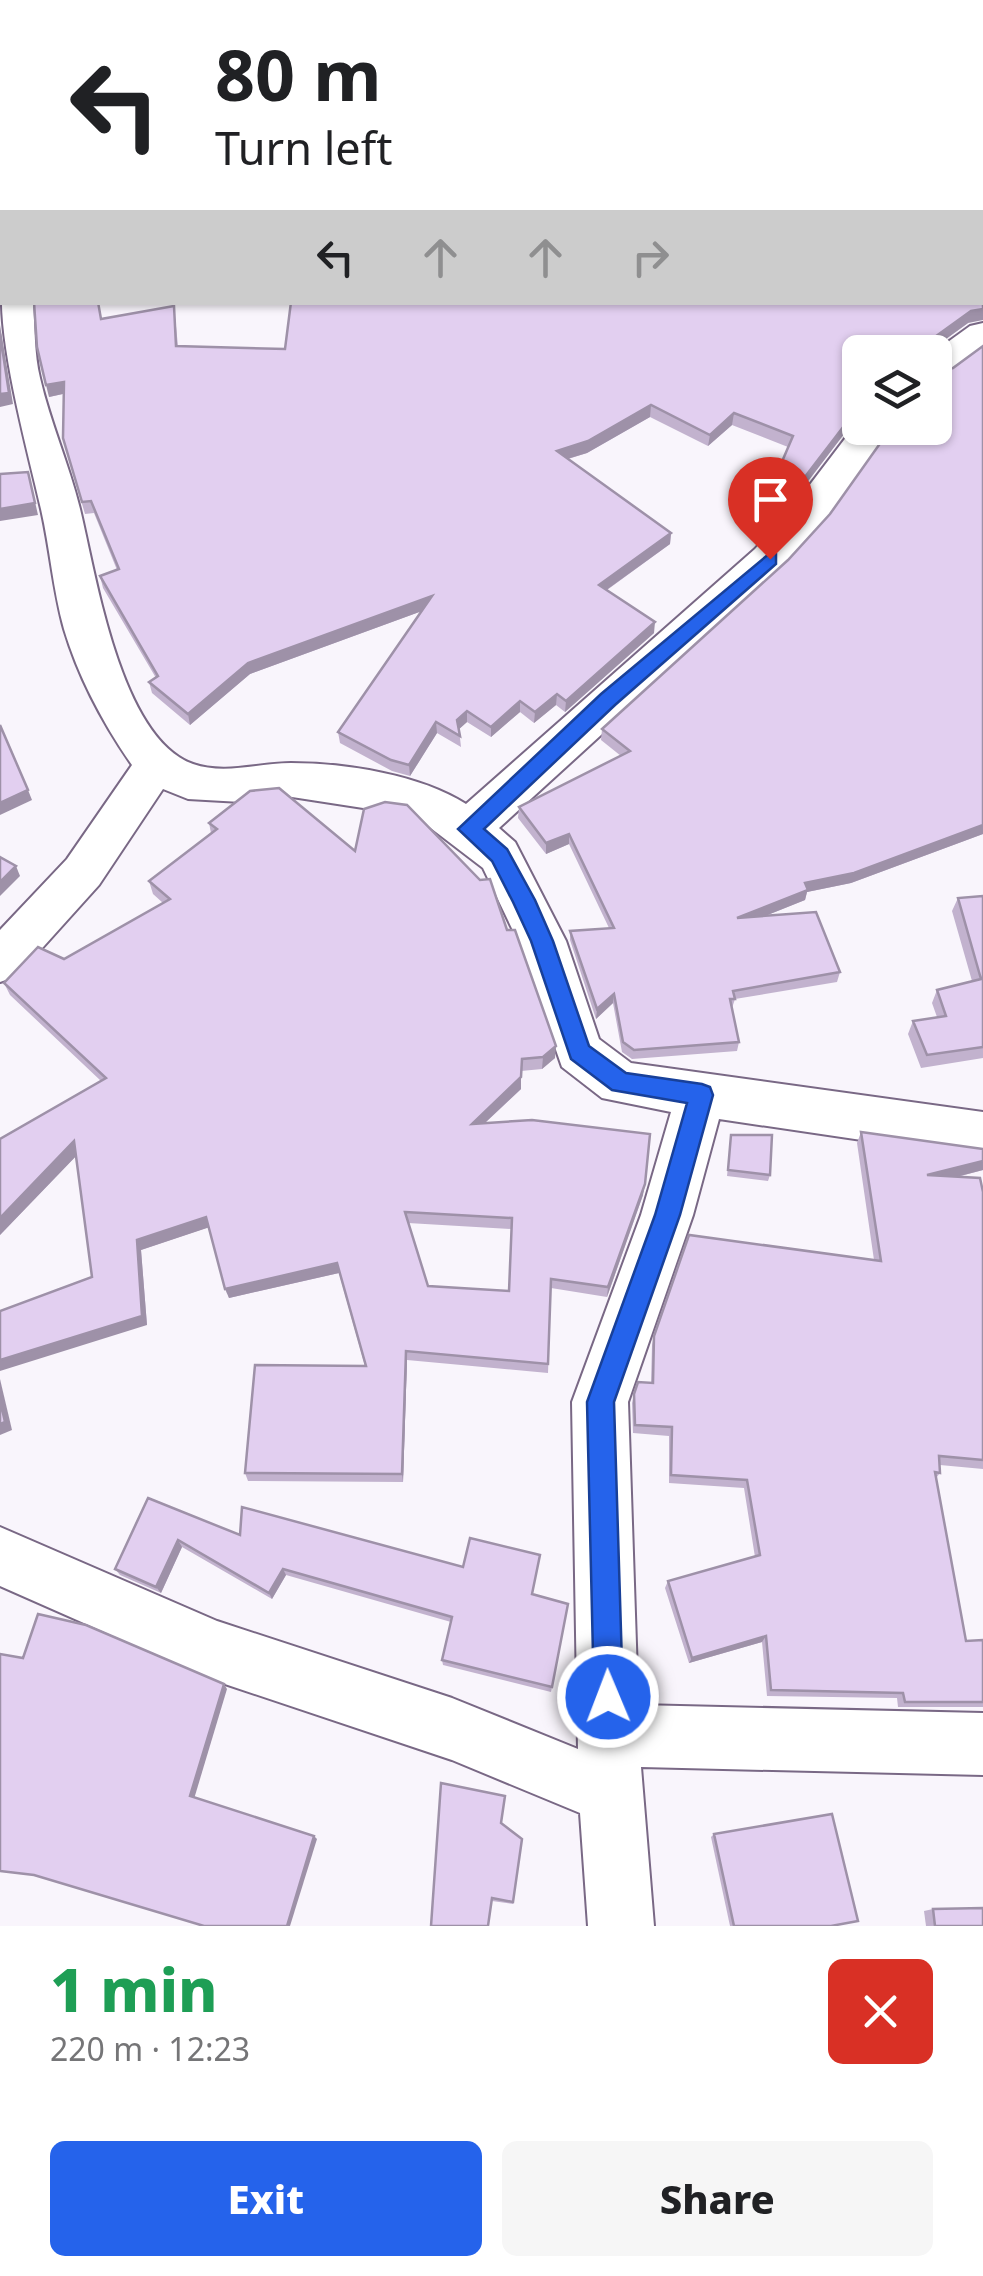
<!DOCTYPE html>
<meta charset="utf-8">
<style>
:root{--surface:#fff;--page:#f6f6f6;--text:#202124;--muted:#757577;--accent:#2563eb}
body{margin:0;font-family:"Noto Sans",sans-serif;background:var(--page);color:var(--text);height:100vh;display:flex;flex-direction:column;font-size:38px;white-space:nowrap}
*{box-sizing:border-box;margin:0}
p{font-size:32px;color:var(--muted)}
.icon{flex:none;width:55px;height:55px;fill:none;stroke:currentColor;stroke-width:2;stroke-linecap:round;stroke-linejoin:round}
.map{position:relative;height:1926px;overflow:hidden}
.panel{display:flex;flex-direction:column;background:var(--surface);flex:1}
.panel>*{flex:none}
.hud{position:absolute;left:0px;top:0px;width:985px;height:305px;box-shadow:0 2px 8px #0004;background:#fff;color:var(--text);overflow:hidden}
.fabs{position:absolute;left:842px;top:335px;display:grid;gap:20px}
.fabs a{display:grid;place-items:center;width:110px;height:110px;border-radius:15px;background:var(--surface);box-shadow:0 2px 8px #0004;font-size:50px}
.pin{position:absolute;display:grid;place-items:center;width:85px;height:85px;color:#fff;margin:-102px -42px;border-radius:50% 50% 50% 0;rotate:-45deg;box-shadow:0 0 10px #0007}
.pin .icon{rotate:45deg}
.me{position:absolute;width:110px;margin:-55px;rotate:359deg;stroke-linejoin:round;filter:drop-shadow(0 0 8px #0008)}
.turn{display:flex;align-items:center;gap:35px;height:210px;padding:0 50px;font-size:45px}
.turn .icon{width:130px;height:130px;stroke-width:2.5}
.turn b{display:block;font-size:70px;line-height:85px}
.lanes{display:flex;align-items:center;height:95px;padding:0 50px;background:#0003;justify-content:center;gap:50px;direction:ltr}
.lanes .off{opacity:.35}
.round{display:grid;place-items:center;flex:none;width:105px;height:105px;border-radius:15px;background:var(--page)}
.head{display:flex;align-items:center;justify-content:space-between;height:170px;padding:0 50px}
h1{font-size:60px;font-weight:800;line-height:75px;color:#1e9e55}
.action{display:flex;gap:20px;margin-top:auto;padding:20px 50px}
.action a{flex:1;height:115px;border-radius:15px;background:var(--accent);color:#fff;font-size:40px;font-weight:800;line-height:115px;text-align:center}
.action a+a{background:var(--page);color:var(--text)}
.map>svg:first-child{display:block}
.lines{fill:none;stroke-linecap:round;stroke-linejoin:round}
.street-casing{stroke:#796885;stroke-width:4}
.street{fill:#fff;fill-rule:evenodd}
.wall{fill:#c2b2ce;fill-rule:evenodd}
.shaded-wall{fill:#9e91a8}
.building{fill:#e2cff0;stroke:#9e91a8;stroke-width:2.5;fill-rule:evenodd}
.route{fill:#2563eb;stroke:#184099;stroke-width:2.5}
</style>
<div class="map">
<svg width="983" height="1926" viewBox="0 0 983 1926">
<rect width="100%" height="100%" fill="#f9f5fc"/>
<g class="lines">
<defs>
<g id="street">
<rect x="0" y="238" width="2" height="25"/>
<path d="M2,294V302H33C35,327 34,354 40,378C50,422 69,464 80,509C96,575 120,738 193,764C224,775 260,763 291,763C346,763 421,775 466,804L755,549L796,503L860,419V428H891L824,523L783,569L499,828L515,842L566,941L599,1039L631,1063L983,1112V1158L719,1119L693,1215L628,1402L638,1705L983,1713V1775L641,1767L654,1926H588L580,1813L452,1760L213,1680L0,1586V1527L217,1621L452,1698L578,1749L572,1402L641,1215L671,1112L602,1098L562,1067L518,941L483,868L415,816L292,797L241,802L188,799L163,789L99,885L17,976L0,982V930L67,859L132,765C104,725 78,676 64,629C53,590 50,548 41,509C28,452 0,351 2,294Z"/>
<path d="M983,323V351L948,377L935,381L934,352L970,326Z"/>
</g>
</defs>
<use href="#street" class="street-casing"/>
<use href="#street" class="street"/>
</g>
<g class="wall">
<path d="M174,306L178,346L285,349L968,323L935,347L936,372L953,368L983,346V834L851,883L807,892L805,900L765,916L840,972L837,982L735,999L732,1008L739,1042L737,1051L632,1059L622,1052L613,1003L596,1019L570,940V931L609,928L569,844L546,854L518,818L519,807L621,756L601,740L602,729L935,428L860,352V416L857,417L799,493L776,483L778,471L788,447L732,425L708,446L650,417L587,453L568,459L671,533L670,544L607,590L654,633L565,712L556,705L534,723L520,712L491,737L467,722L459,729L461,747L437,733L410,776L392,771L340,743L338,732L422,611L250,674L190,725L152,693L149,682L156,678L103,588L100,576L117,570L94,513L85,514L63,438V394L49,397L102,319Z"/>
<path d="M209,823L355,851L507,930L555,1058L542,1069L521,1071V1089L485,1123L643,1195L607,1297L551,1288L548,1373L407,1360L403,1482L248,1481L245,1473L365,1366L339,1273L229,1298L209,1227L141,1250L147,1325L0,1311L92,1277L76,1156L0,1235V1139L101,1081L10,995L4,983L64,959L163,903L153,894L149,881L211,833ZM408,1223L511,1229L509,1291L428,1286Z"/>
<path d="M983,896V1058L921,1068L908,1034L913,1021L937,1017L932,1003L937,990L972,981L952,911L958,898Z"/>
<path d="M861,1132L983,1161V1170L957,1177L983,1192V1469L940,1465V1473L936,1478L966,1641L983,1640V1707H898L897,1698L767,1696L762,1642L689,1663L665,1588L668,1581L755,1557L744,1488L669,1483V1436L633,1433L632,1403L634,1394L651,1383L652,1345L654,1336L874,1260L857,1143Z"/>
<path d="M731,1135L770,1175L768,1181L727,1176Z"/>
<path d="M148,1498L240,1535L532,1594L568,1604L551,1692L443,1665L442,1660L451,1622L286,1575L272,1599L182,1547L161,1593L120,1575L115,1569Z"/>
<path d="M502,1824L522,1839L513,1904L492,1901Z"/>
<path d="M714,1834L835,1926H730L711,1837Z"/>
<path d="M933,1909L983,1926H926L924,1911Z"/>
</g>
<g class="shaded-wall">
<path d="M983,309V320L968,323L932,349L935,337L971,311Z"/>
<path d="M0,325L13,404L0,407Z"/>
<path d="M64,382L67,393L49,397L46,385Z"/>
<path d="M651,405L650,417L587,453L557,462V451Z"/>
<path d="M860,405L857,417L799,493L801,482Z"/>
<path d="M734,413L732,425L708,446L710,435Z"/>
<path d="M31,484L38,515L0,521V509Z"/>
<path d="M671,533L670,544L598,596L599,585Z"/>
<path d="M432,596L433,607L250,674L190,725L188,714L248,663Z"/>
<path d="M655,622L654,633L565,712L566,701Z"/>
<path d="M557,694L556,705L534,723L535,712Z"/>
<path d="M520,701V712L491,737V727Z"/>
<path d="M467,711V722L457,731V720Z"/>
<path d="M436,722L437,733L410,776L409,765Z"/>
<path d="M28,790L32,800L0,815V803Z"/>
<path d="M983,825V834L851,883L807,892L805,900L735,928L737,918L805,883Z"/>
<path d="M569,834V844L546,854V843Z"/>
<path d="M16,866L20,876L0,896V882Z"/>
<path d="M614,994L613,1003L596,1019L597,1009Z"/>
<path d="M556,1046L555,1058L542,1069L543,1057Z"/>
<path d="M521,1077V1089L472,1135V1124Z"/>
<path d="M74,1141L80,1152L0,1235V1218Z"/>
<path d="M983,1161V1170L921,1186L927,1175Z"/>
<path d="M645,1184L643,1195L607,1297L608,1287Z"/>
<path d="M206,1217L210,1227L141,1250L147,1325L0,1371V1360L137,1240Z"/>
<path d="M337,1263L339,1273L229,1298L225,1289Z"/>
<path d="M406,1351L407,1360L403,1482L402,1474Z"/>
<path d="M0,1379L12,1430L0,1435Z"/>
<path d="M178,1540L182,1547L161,1593L156,1587Z"/>
<path d="M283,1569L286,1575L272,1599L269,1593Z"/>
<path d="M766,1636L762,1642L689,1663L692,1658Z"/>
<path d="M224,1684L227,1689L194,1799L190,1796Z"/>
<path d="M314,1836L317,1839L290,1926H287Z"/>
</g>
<g class="building">
<path d="M0,0H459L457,2H2V165H0Z"/>
<path d="M556,0H896L892,2H551Z"/>
<path d="M983,22V309L971,311L935,337L936,372L953,368L983,346V825L854,873L805,883L808,890L737,918L816,912L840,972L733,991L735,999H730L739,1042L634,1050L623,1042L614,994L597,1009L570,931L614,928L569,834L546,843L519,807L630,751L602,729L788,560L830,514L891,428H935V352H860V405L801,482L778,471L793,436L734,413L710,435L651,405L588,441L557,451L671,533L599,585L655,622L566,701L557,694L535,712L520,701L491,727L467,711L457,720L460,736L436,722L409,765L391,760L338,732L432,596L248,663L188,714L149,682L158,676L100,576L119,569L91,501L82,502L63,438L64,382L46,385L37,347L34,302H98L101,319L174,306L176,346L285,349L291,302H982Z"/>
<path d="M0,263H2V286L0,281Z"/>
<path d="M0,334L9,393L0,394Z"/>
<path d="M28,472L35,503L0,509V474Z"/>
<path d="M0,725L28,790L0,803Z"/>
<path d="M279,788L355,851L364,809L385,802L407,805L480,880L490,879L507,930H515L556,1046L543,1057L522,1059L521,1077L472,1124L532,1120L650,1134L645,1184L608,1287L551,1279L548,1364L406,1351L402,1474L245,1473L255,1365L366,1366L337,1263L225,1289L206,1217L137,1240L142,1316L0,1360V1311L92,1277L74,1141L0,1218V1139L106,1078L4,983L38,947L64,959L170,899L149,881L217,829L209,823L250,791ZM405,1212L512,1218L509,1291L428,1286Z"/>
<path d="M0,857L16,866L0,882Z"/>
<path d="M983,896V1047L927,1055L913,1021L946,1016L937,990L981,979L958,898Z"/>
<path d="M861,1132L983,1149V1161L927,1175L980,1178L983,1192V1460L939,1456L940,1473L935,1472L966,1641L983,1640V1702H905L903,1693L771,1690L766,1636L692,1658L668,1581L760,1555L747,1480L671,1475L672,1427L635,1425L634,1394L638,1382L653,1383L654,1336L689,1235L881,1261Z"/>
<path d="M731,1135H772L770,1175L728,1170Z"/>
<path d="M0,1400L5,1422L0,1424Z"/>
<path d="M148,1498L240,1535L242,1507L463,1567L470,1538L540,1555L532,1594L568,1604L552,1687L442,1660L452,1617L283,1569L269,1593L178,1540L156,1587L115,1569Z"/>
<path d="M38,1614L86,1625L224,1684L190,1796L314,1836L287,1926H204L34,1875L0,1871V1654L23,1658Z"/>
<path d="M441,1783L505,1796L501,1823L522,1839L513,1902L492,1898L488,1926H431Z"/>
<path d="M832,1814L858,1921L831,1926H734L714,1834Z"/>
<path d="M983,1908V1926H935L933,1909Z"/>
</g>
<path class="route" d="M770,553L776,554V564L615,705L484,829L507,849L535,900L553,941L589,1046L626,1073L702,1084L710,1087L713,1095L680,1215L614,1402L623,1697L619,1707L608,1712L598,1707L594,1697L587,1402L655,1215L687,1103L612,1090L571,1059L531,941L513,902L492,861L458,829L601,694Z"/>
</svg>
<div class="fabs">
<a><svg class="icon" aria-label="layers" viewBox="0 0 24 24"><path d="M12 4l9 5-9 5-9-5zM3 14l9 5 9-5"/></svg></a>
</div>
<div class="pin" style="left:770px;top:559px;background:#d93025"><svg class="icon" aria-label="arrive" viewBox="0 0 24 24"><path d="M6 21V4h12l-3 4 3 4H6"/></svg></div>
<svg class="me" style="left:608px;top:1697px" viewBox="-20 -20 40 40"><circle r="17" fill="#2563eb" stroke="#fff" stroke-width="3"/><path d="M0-11L8 9 0 5-8 9z" fill="#fff"/></svg>
<div class="hud">
<div class="turn"><svg class="icon" aria-label="left" viewBox="0 0 24 24"><path d="M17 20v-9H6M10 6l-5 5 5 5"/></svg><div><b>80 m</b>Turn left</div></div>
<div class="lanes"><svg class="icon" aria-label="left" viewBox="0 0 24 24"><path d="M17 20v-9H6M10 6l-5 5 5 5"/></svg><svg class="icon off" aria-label="ahead" viewBox="0 0 24 24"><path d="M12 20V5M6 11l6-6 6 6"/></svg><svg class="icon off" aria-label="ahead" viewBox="0 0 24 24"><path d="M12 20V5M6 11l6-6 6 6"/></svg><svg class="icon off" aria-label="right" viewBox="0 0 24 24"><path d="M7 20v-9h11M14 6l5 5-5 5"/></svg></div>
</div>
</div>
<section class="panel">
<div class="head"><div><h1>1 min</h1><p>220 m · 12:23</p></div><a class="round" style="background:#d93025;color:#fff"><svg class="icon" aria-label="close" viewBox="0 0 24 24"><path d="M6 6l12 12M18 6L6 18"/></svg></a></div>
<div class="action"><a>Exit</a><a>Share</a></div>
</section>
